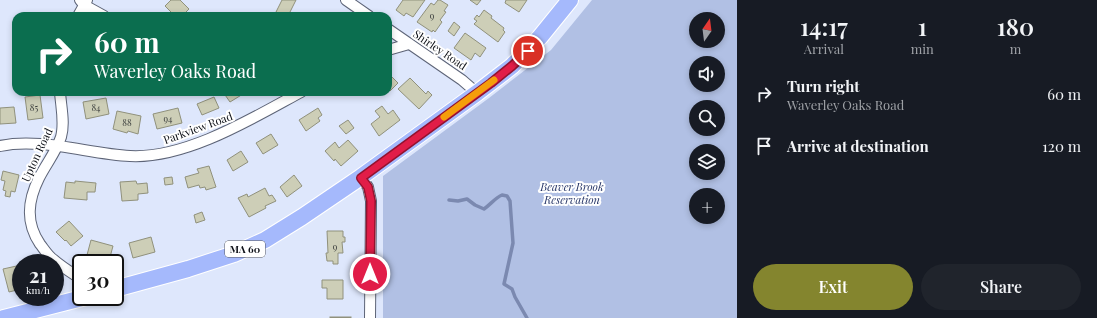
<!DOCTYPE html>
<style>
:root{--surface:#171b24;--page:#20242c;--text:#f1f3f6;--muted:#9ea1a6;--accent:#84852e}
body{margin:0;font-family:"Playfair Display",serif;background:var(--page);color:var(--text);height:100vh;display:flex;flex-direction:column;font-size:15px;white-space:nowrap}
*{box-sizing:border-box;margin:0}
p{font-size:13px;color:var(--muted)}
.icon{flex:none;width:22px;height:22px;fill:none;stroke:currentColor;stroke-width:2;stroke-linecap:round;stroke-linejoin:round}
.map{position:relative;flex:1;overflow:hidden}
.details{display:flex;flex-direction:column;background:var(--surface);width:360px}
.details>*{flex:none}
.hud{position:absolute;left:12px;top:12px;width:380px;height:84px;border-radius:12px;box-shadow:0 2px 6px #0003;background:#0b6e4f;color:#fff;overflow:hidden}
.needle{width:26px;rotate:14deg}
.buttons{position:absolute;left:689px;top:12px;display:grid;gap:8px}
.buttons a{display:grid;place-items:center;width:36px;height:36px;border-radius:50%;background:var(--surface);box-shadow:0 2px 6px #0003;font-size:20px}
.speed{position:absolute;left:12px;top:254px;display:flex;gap:8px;font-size:20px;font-weight:700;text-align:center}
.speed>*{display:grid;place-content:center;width:52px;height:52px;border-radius:50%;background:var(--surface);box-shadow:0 2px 6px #0003;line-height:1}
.speed small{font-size:10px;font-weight:400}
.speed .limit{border:2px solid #111;border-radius:6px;background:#fff;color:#111}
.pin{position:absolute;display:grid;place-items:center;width:34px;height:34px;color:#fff;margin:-17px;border:2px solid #fff;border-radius:50%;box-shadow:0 1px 4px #0007}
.me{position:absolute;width:44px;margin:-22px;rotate:0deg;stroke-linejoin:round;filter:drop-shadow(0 0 3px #0008)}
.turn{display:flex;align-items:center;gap:14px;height:84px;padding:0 16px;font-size:18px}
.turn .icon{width:52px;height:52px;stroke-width:2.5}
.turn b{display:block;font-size:28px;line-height:34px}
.eta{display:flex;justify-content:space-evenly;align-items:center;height:68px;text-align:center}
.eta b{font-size:24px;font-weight:600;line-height:28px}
.primary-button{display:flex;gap:8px;margin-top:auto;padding:8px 16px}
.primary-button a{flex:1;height:46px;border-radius:24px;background:var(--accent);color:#fff;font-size:16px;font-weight:600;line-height:46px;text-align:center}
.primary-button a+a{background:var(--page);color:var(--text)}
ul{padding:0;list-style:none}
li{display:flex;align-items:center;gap:12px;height:52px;padding:0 16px}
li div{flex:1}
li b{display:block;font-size:15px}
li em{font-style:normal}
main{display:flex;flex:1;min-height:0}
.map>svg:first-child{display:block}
.green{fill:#b1c0e4;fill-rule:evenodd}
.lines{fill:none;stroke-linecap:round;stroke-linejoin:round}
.stream{stroke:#7b89b0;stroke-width:3.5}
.building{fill:#cdceb7;stroke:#90917c}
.minor-casing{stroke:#5d6477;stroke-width:12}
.primary-casing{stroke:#fff;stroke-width:18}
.minor{stroke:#fff;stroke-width:10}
.primary{stroke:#a5b9fc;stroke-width:16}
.route-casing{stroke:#92132f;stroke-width:10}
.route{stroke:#e11d48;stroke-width:7}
.slow{stroke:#f59e0b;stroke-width:7}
.labels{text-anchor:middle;stroke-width:4;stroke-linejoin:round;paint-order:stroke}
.number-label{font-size:9px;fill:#3c3f3e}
.shield{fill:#fff;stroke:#55575c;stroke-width:1}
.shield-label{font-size:10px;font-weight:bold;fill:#0c0f16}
.street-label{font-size:11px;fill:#0c0f16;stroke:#fff}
.park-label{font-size:11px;font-style:italic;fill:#253466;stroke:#fff}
</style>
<main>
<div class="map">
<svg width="737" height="318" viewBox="0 0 737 318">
<rect width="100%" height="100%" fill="#dee7fc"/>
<path class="green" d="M592,0H737V318H383V176L489,98L551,50ZM696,19H718V41H696ZM696,63H718V85H696ZM696,107H718V129H696ZM696,151H718V173H696ZM696,195H718V217H696Z"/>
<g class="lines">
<path class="stream" d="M449,200L458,201L467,199L475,205L484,209C491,204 495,198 502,195L507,196L510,201L513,243L504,284L512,289L515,297L527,318"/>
</g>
<g class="building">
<path d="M171,0H180L189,9L182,16H175L165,6Z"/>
<path d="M282,0H296L288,16H284L276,12Z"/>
<path d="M403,0H425L413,17L406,13L404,16L396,10Z"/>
<path d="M438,0H440L448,5L444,11L446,12L440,20L442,22L435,32L433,30L432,32L417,22L431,3L434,5Z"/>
<path d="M470,0H481L477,5Z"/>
<path d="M506,0H527L519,12L505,3Z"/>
<path d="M484,10L492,16L491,18L504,28L503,30L505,32L498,42L474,24L477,21L474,19L477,15L479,17Z"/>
<path d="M454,22L460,27L454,36L448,31Z"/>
<path d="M465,33L486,48L480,57L475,53L471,60L454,48Z"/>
<path d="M391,76L398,83L390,91L388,89V79Z"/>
<path d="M410,78L426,94L428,91L432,95L419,109L398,89Z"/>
<path d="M223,92H242L243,94L230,102Z"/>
<path d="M40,95L43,118L28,120L25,97Z"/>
<path d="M214,97L219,108L202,115L197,104Z"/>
<path d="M106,98L109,114L86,119L83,102Z"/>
<path d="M382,106L388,114L393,110L400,120L379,136L371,124L380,117L375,111Z"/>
<path d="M14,107L16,123L0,124V108Z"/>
<path d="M178,108L182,123L157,129L153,114Z"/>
<path d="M318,108L322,115L318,118L320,121L306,131L299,120Z"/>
<path d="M117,111L141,116L138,134L128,131L127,133L113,129Z"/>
<path d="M348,120L354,128L346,134L339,126Z"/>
<path d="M271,134L278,145L263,154L256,143Z"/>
<path d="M348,140L358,151L341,166L335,159L334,161L325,151L335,142L339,148Z"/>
<path d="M241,151L248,162L233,171L227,160Z"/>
<path d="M209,166L216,187L206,190L205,187L200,188L199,185L188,188L185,177L199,173L197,169Z"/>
<path d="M3,171L19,175L15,192L11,191L10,197L5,196L6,191L3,190L5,181L1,180Z"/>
<path d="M294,175L302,186L287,197L280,187Z"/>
<path d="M172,177L173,184L165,185L164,178Z"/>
<path d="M75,181L96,183L95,192H87V200L64,198L66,182L75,183Z"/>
<path d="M136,181L137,184L147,183L148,193L138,194V200L122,201L120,182Z"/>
<path d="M265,188L269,196L272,195L276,201L265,206L266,208L249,217L238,198L247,194L248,197Z"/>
<path d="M202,212L205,220L196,223L194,215Z"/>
<path d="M69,221L83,236L71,246L66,240L65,241L56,232Z"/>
<path d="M327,231H343V237H345V242H342L343,253H338V264H333V261H327L326,253H328Z"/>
<path d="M151,237L155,252L133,258L129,243Z"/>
<path d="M91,240L113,246L109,261L87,255Z"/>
<path d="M21,265V289L9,292L3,269Z"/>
<path d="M322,280H343V299H327V288H322Z"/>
<rect x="330" y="317" width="21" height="1"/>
</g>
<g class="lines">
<defs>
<g id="minor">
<path d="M80,0L84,5L104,16"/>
<path d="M346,0L369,16"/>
<path d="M78,16L87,0"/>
<path d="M388,29L462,80L477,93"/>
<path d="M388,50L409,44"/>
<path d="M60,92C61,107 65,123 61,137C56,152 46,164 39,178C28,200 25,222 40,244C44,249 48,256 54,260C62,267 72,273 81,279"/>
<path d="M0,146C40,137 89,154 130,156C186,159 253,118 301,92"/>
<path d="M361,177L368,187L371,201L370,318"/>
</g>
<g id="primary">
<path d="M115,289L188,269L234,254L265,240L302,217L361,177L477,93L512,66L540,37L570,0"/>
<path d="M4,318L86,297"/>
</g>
</defs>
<use href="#minor" class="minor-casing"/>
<use href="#primary" class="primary-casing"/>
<use href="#minor" class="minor"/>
<use href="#primary" class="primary"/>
</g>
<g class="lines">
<defs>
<path id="route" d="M370,274L371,201L368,187L361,178L491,83L512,66L528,51"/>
</defs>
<use href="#route" class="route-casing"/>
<use href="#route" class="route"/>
<path class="slow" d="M444,117L494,80"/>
</g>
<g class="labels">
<g class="number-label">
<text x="432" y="19">9</text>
<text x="34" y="111">85</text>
<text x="96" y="111">84</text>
<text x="168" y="122">94</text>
<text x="127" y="126">88</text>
<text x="335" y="250">9</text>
</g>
<rect class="shield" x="225" y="241" width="40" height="16" rx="3"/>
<g class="shield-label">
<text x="245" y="253">MA 60</text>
</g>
<g class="street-label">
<text transform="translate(440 50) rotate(34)" y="4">Shirley Road</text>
<text transform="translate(198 128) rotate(-20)" y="4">Parkview Road</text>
<text transform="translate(37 155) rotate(-65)" y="4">Upton Road</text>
</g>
<g class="park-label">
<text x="572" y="191">Beaver Brook<tspan x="572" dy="13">Reservation</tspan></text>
</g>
</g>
</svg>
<div class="buttons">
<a><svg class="needle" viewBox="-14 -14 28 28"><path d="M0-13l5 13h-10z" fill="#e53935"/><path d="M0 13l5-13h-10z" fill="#9ea1a6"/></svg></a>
<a><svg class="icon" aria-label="sound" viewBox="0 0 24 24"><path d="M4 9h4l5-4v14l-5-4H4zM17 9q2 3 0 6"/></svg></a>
<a><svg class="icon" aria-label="search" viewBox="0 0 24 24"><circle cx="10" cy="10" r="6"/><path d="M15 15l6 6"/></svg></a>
<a><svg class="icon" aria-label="layers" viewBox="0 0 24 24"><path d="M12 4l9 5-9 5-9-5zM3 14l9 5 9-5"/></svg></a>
<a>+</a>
</div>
<div class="speed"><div>21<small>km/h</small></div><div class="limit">30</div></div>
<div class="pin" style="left:528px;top:51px;background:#d93025"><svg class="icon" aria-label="arrive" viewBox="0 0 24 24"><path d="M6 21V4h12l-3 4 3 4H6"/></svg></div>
<svg class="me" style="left:370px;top:274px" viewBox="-20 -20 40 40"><circle r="17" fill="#e11d48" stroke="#fff" stroke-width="3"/><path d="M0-11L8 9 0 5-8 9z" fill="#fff"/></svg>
<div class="hud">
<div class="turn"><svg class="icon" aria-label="right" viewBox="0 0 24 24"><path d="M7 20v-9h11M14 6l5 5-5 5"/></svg><div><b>60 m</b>Waverley Oaks Road</div></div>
</div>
</div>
<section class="details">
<div class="eta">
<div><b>14:17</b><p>Arrival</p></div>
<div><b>1</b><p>min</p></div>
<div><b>180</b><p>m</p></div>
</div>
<ul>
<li><svg class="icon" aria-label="right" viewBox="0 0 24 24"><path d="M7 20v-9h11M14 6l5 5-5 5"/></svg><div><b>Turn right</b><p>Waverley Oaks Road</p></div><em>60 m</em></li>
<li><svg class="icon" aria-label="arrive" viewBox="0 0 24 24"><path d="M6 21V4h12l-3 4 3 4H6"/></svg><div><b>Arrive at destination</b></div><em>120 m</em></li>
</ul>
<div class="primary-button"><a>Exit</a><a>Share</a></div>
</section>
</main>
